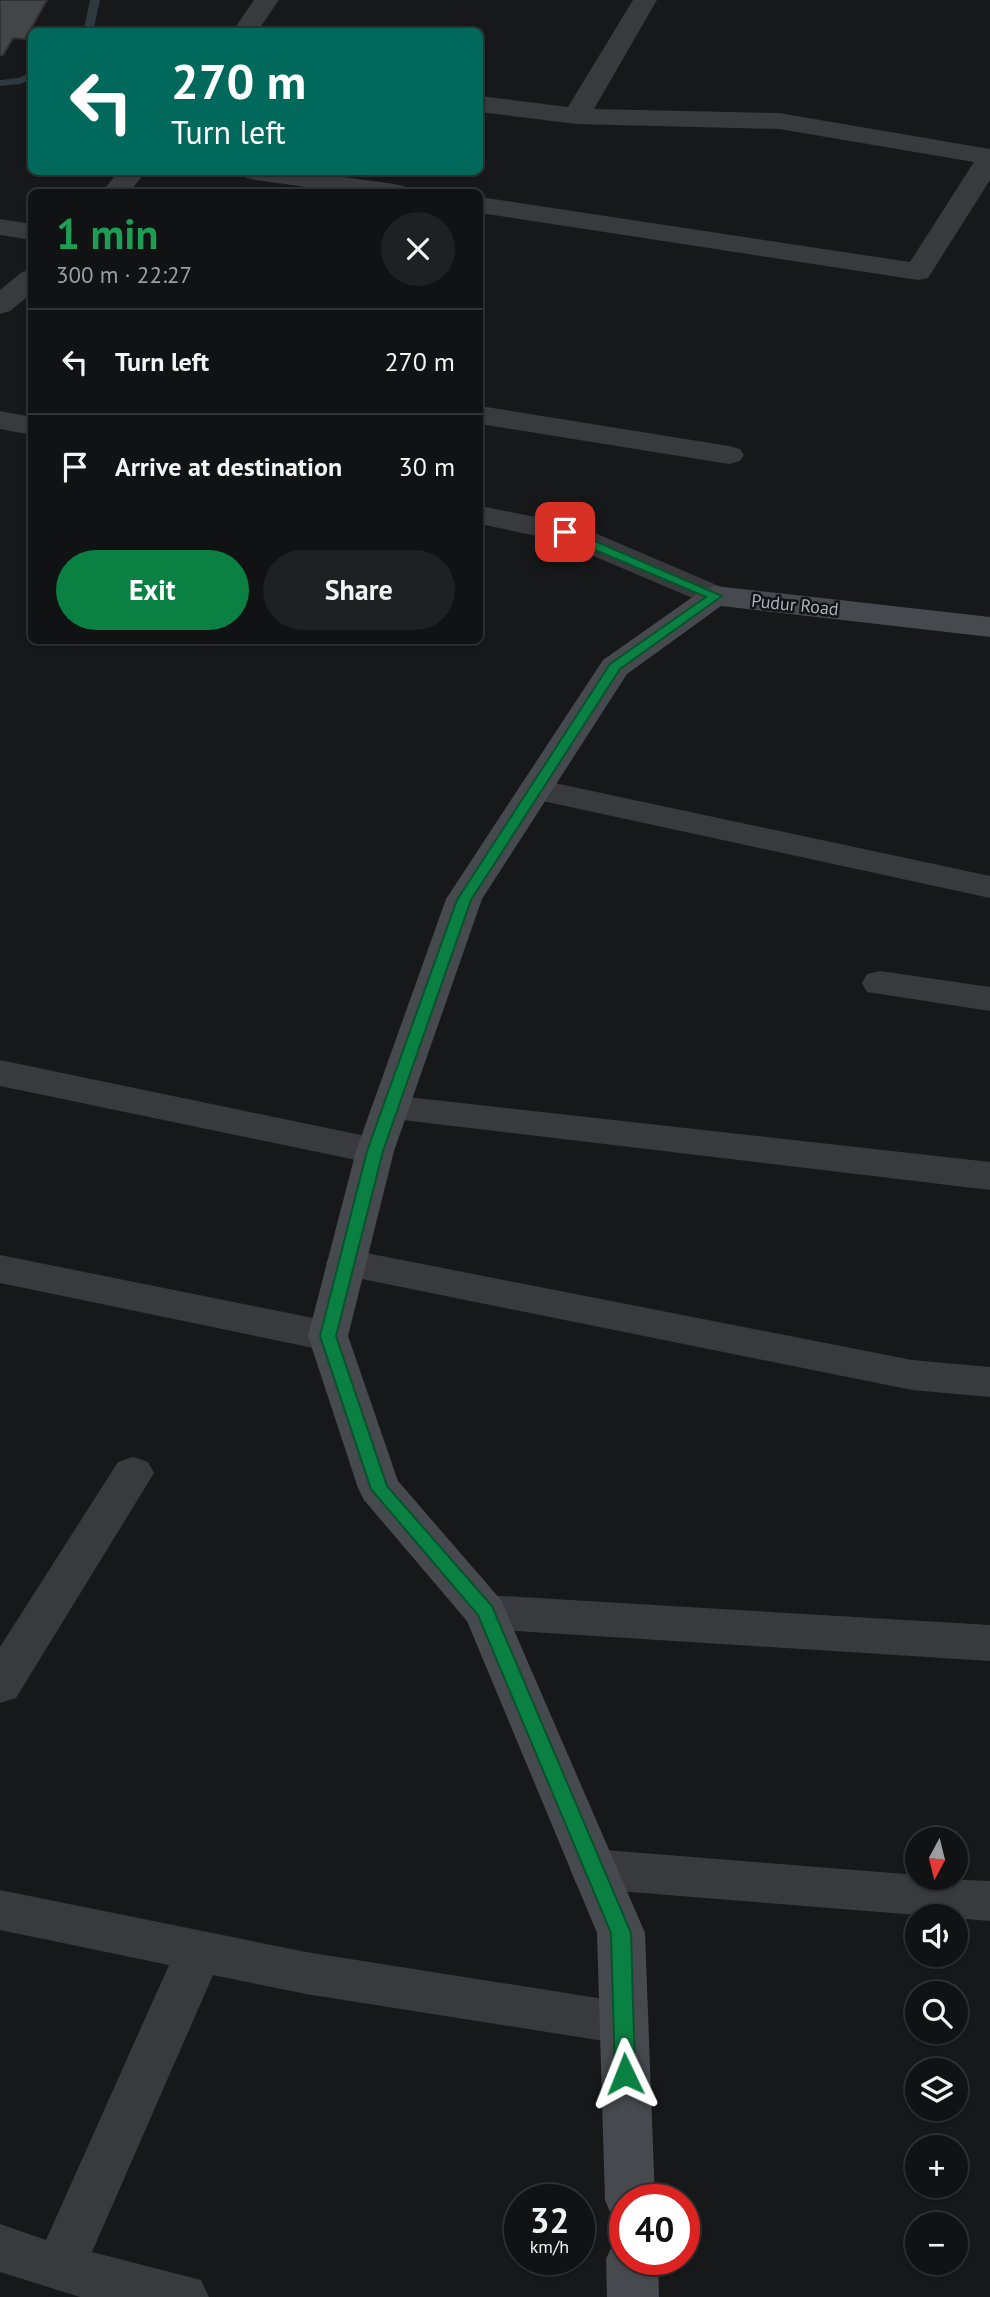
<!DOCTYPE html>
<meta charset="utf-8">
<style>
:root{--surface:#111213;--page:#1e2021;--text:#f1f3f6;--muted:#9c9ea0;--line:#303233;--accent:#0b8043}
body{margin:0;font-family:"PT Sans",sans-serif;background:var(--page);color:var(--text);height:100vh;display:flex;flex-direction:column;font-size:26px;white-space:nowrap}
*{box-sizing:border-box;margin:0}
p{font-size:23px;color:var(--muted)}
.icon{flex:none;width:38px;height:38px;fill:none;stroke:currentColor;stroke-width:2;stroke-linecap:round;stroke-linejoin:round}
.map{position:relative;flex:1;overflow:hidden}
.details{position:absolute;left:28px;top:189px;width:455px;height:455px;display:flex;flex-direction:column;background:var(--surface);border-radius:10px;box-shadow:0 2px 5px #0004,0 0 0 2px var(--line)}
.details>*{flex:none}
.banner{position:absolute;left:28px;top:28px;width:455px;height:147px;border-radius:10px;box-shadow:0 2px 5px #0004,0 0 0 2px var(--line);background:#00695c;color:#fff;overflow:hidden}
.needle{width:46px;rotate:187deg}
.controls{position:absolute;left:905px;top:1827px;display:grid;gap:14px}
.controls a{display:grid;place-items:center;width:63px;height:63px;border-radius:50%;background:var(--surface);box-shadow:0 2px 5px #0004,0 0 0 2px var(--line);font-size:35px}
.speed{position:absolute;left:504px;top:2184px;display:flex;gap:14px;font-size:35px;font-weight:700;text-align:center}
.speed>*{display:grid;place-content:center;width:91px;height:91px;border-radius:50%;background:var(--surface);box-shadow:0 2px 5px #0004,0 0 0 2px var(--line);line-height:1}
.speed small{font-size:18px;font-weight:400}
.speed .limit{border:10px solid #d22;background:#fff;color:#111}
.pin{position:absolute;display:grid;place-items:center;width:60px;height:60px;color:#fff;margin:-30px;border-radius:14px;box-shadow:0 4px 10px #0006}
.me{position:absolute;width:77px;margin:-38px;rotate:358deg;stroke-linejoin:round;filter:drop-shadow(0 0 5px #0008)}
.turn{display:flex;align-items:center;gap:24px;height:147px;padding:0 28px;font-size:32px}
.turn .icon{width:91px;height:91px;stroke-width:2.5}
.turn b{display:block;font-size:49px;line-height:60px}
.round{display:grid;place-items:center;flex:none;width:74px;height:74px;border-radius:37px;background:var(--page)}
.headline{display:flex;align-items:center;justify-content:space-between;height:119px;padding:0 28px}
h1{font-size:42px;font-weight:700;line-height:52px;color:#1e9e55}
.primary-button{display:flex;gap:14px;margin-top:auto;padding:14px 28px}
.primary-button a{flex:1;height:80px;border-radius:42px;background:var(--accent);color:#fff;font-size:28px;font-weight:700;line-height:80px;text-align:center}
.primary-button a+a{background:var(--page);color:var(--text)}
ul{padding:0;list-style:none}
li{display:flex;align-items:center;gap:21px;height:105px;padding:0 28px;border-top:2px solid var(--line)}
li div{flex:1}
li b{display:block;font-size:26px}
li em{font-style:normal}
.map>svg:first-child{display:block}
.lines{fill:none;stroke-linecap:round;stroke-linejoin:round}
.stream{fill:#2d393e;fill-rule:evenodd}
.building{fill:#434649;stroke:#313235;stroke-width:2}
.street{fill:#383a3e;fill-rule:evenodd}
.secondary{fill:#464a4e;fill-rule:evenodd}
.route{fill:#0b8043;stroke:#07532c;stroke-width:2}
.labels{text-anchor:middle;stroke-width:5;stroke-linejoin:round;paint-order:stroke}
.street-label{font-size:18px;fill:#a9b1b9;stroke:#121314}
</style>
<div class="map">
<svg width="990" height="2297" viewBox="0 0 990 2297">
<rect width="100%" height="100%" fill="#171819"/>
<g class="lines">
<g class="stream">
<path d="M90,0H100L93,32H83Z"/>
<path d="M32,72V79L20,84L0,86V80L18,78Z"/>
</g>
</g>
<path class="building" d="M0,0H47L25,39L13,38L3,55H0Z"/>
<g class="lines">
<g class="street">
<path d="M254,0H279L257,32H232Z"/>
<path d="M633,0H657L594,109L779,113L990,149V180L928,278L918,280L480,213V197L910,262L974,162L779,129L576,124L480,112V96L568,107Z"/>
<path d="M118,172H146L129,192H102Z"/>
<path d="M242,172H309L394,184L404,186L408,192H341L256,180L246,178Z"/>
<path d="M0,219L32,224V240L0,235Z"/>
<path d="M32,270V293L10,311L0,314V290L22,272Z"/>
<path d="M480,406L729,446L740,449L744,455L740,461L729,464L480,424Z"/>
<path d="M0,411L32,417V435L0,429Z"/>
<path d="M480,506L576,525L726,589L731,596L726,603L715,606L704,603L556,540L480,524Z"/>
<path d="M536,779L990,876V898L524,797L519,790L524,783Z"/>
<path d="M880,971L990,987V1011L867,992L862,983L867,974Z"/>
<path d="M0,1060L375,1138L389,1142L394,1151L389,1160L375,1164L0,1086Z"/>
<path d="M390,1095L990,1162V1190L377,1117L371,1108L377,1099Z"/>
<path d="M346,1249L912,1360L990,1367V1397L912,1390L332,1273L326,1263L332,1253Z"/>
<path d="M0,1255L328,1321L342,1325L348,1336L342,1347L328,1351L0,1283Z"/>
<path d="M133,1457L148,1462L154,1473L16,1698L0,1703V1647L118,1462Z"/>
<path d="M485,1595L990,1625V1661L485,1629L469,1624L463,1612L469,1600Z"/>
<path d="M593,1849L917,1875V1878L990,1881V1921L593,1889L576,1883L570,1869L576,1855Z"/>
<path d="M0,1890L306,1952L623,2002L640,2008L647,2023L640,2038L623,2044L306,1994L213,1975L92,2252L201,2280L209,2297H80L0,2272V2224L46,2240L169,1965L0,1930Z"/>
</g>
<g class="secondary">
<path d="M715,586L990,617V637L721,606L627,674L482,899L394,1151L348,1336L398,1481L501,1600L645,1933L655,2200H625V2221L612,2217L605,2200L597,1933L467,1621L364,1500L358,1488L308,1336L356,1151L446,899L603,660L704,589Z"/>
<path d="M625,2238V2259H658L659,2297H607L606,2259L614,2242Z"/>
</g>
</g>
<path class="route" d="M560,530H569L722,596L620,669L471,900L383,1151L336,1336L387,1486L492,1606L631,1933L635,2074L632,2080L625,2083L618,2080L615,2074L611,1933L478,1615L371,1489L320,1336L367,1151L457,900L610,664L706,597L560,535Z"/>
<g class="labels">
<g class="street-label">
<text transform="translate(795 605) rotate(6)" y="6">Pudur Road</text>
</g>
</g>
</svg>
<div class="controls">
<a><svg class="needle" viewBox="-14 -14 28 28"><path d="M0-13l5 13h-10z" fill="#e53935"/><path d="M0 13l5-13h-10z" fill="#9c9ea0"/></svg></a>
<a><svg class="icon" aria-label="sound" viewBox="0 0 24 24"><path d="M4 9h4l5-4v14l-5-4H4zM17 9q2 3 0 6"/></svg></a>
<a><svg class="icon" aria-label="search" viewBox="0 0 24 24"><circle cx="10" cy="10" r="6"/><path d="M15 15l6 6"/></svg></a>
<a><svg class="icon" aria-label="layers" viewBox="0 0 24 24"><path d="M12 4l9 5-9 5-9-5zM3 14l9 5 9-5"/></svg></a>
<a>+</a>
<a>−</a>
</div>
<div class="speed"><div>32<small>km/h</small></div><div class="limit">40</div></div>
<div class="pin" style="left:565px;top:532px;background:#d93025"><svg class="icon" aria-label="arrive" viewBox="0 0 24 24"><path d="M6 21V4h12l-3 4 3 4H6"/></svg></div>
<svg class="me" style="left:625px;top:2074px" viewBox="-20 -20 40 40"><path d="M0-17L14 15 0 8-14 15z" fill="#0b8043" stroke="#fff" stroke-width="4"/></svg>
<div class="banner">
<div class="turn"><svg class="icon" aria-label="left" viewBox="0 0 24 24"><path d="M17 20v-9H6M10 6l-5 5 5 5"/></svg><div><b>270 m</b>Turn left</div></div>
</div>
<section class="details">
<div class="headline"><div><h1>1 min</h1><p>300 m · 22:27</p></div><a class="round"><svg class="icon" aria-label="close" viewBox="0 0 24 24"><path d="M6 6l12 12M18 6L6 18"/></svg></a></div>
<ul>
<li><svg class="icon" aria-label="left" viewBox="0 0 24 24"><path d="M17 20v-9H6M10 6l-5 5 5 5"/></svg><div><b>Turn left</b></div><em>270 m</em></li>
<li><svg class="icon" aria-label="arrive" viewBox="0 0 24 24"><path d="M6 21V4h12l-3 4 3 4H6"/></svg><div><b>Arrive at destination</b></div><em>30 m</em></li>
</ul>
<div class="primary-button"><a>Exit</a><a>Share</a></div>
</section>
</div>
